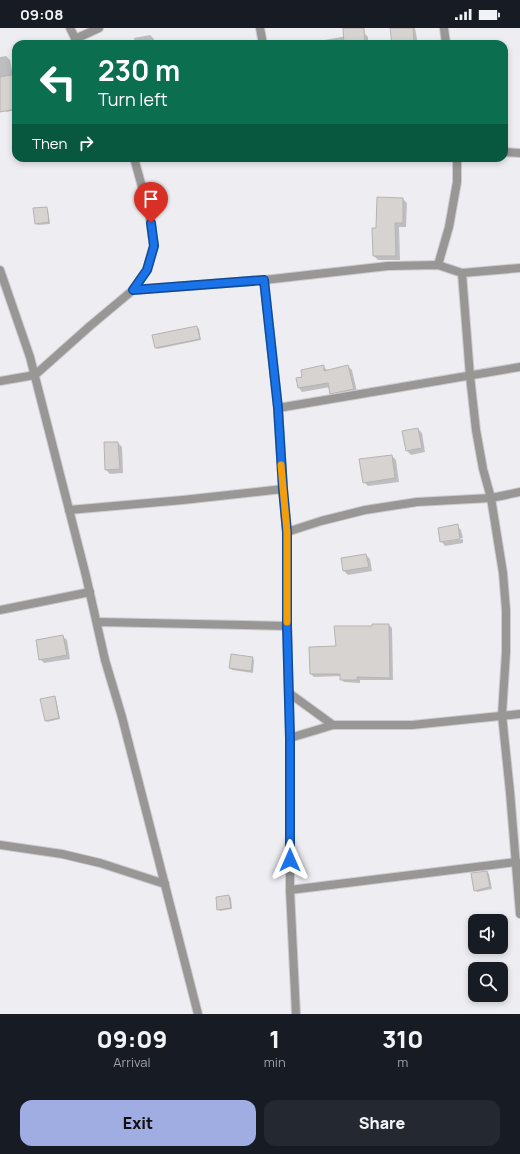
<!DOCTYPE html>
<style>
:root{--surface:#171b24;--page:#242831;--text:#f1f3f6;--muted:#9ea1a6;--accent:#a0ade3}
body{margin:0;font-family:Manrope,sans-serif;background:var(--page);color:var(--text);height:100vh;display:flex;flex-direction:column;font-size:15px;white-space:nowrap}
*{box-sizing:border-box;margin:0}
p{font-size:13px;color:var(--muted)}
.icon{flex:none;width:22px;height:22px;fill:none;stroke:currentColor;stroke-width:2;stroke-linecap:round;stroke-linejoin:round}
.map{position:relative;height:986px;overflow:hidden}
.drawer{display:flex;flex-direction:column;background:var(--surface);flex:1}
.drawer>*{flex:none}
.hud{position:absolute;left:12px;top:12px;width:496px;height:122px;border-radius:12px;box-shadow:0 2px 6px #0003;background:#0b6e4f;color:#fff;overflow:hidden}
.fabs{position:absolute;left:468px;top:886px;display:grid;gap:8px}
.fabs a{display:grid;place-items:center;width:40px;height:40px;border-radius:8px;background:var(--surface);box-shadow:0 2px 6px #0003;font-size:20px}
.pin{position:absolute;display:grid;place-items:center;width:34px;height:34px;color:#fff;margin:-41px -17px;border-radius:50% 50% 50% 0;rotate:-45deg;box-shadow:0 0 4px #0007}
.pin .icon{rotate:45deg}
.me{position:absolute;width:44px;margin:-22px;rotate:0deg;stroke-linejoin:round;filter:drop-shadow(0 0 3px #0008)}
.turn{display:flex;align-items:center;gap:14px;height:84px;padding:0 20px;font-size:18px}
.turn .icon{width:52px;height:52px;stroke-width:2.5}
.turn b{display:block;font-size:28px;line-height:34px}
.then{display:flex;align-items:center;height:38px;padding:0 20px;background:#0003;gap:8px;font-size:15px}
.eta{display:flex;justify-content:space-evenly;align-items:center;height:68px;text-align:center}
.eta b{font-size:24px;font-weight:800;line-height:28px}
.action{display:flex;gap:8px;margin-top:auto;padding:8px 20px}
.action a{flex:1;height:46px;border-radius:12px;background:var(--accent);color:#111;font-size:16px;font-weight:800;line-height:46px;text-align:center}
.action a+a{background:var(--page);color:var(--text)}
.status{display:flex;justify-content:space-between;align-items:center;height:28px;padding:0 20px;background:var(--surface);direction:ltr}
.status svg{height:11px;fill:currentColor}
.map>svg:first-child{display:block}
.shadow{fill:#0003}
.building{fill:#d6d3d0;stroke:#b6b4b0}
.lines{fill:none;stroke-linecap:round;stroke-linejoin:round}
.minor-casing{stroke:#ccccd0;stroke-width:10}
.minor{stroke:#989796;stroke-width:8}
.route-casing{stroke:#114b97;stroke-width:10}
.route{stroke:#1a73e8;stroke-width:7}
.slow{stroke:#f59e0b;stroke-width:7}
</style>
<div class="status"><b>09:08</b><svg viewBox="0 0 49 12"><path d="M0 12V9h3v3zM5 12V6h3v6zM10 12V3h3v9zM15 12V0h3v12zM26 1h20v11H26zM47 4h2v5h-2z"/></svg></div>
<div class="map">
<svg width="520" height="986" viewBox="0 0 520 986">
<rect width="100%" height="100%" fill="#eeeef2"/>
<g class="shadow">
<path d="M391,0H415L418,16H393Z"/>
<path d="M364,5L368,9V16H302Z"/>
<path d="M150,7L154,11L155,16H135L134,10Z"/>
<path d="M6,28L10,32L13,48L16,47V83L15,82L7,84L3,80L0,62V29Z"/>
<path d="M403,171L407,175L406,199H399L400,232H378L374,228L377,201Z"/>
<path d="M46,180L48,182L50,196L38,197L36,195Z"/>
<path d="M197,299L199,301L201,312L157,321L156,319Z"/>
<path d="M348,338L352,342L357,364L335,369L331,365L330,359L302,364L299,360L303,350L324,339L327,342Z"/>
<path d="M418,401L422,405L425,424L411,427L407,423Z"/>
<path d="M118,415L122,419L123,445L110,446L106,442Z"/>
<path d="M392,428L396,432L399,454L368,458L364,454Z"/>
<path d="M457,498L461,502L463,510L443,512V514L463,511V515L445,518L441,513Z"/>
<path d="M366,527L370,531L372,543L348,547L344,543L342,531Z"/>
<path d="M389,597L392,600L393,652H360V655L344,654L341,651V648L314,649L311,646L337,619L373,599Z"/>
<path d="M62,608L67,612L70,631L44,635L40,631Z"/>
<path d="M252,630L254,632L253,645L232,642L230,640Z"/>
<path d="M54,670L56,671L60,691L47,694L46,692Z"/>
<path d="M487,844L489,846L492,861L477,864L475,862Z"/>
<path d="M229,868L231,870L232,881L220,883L218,881Z"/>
</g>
<g class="building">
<path d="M343,0H364L365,16H344Z"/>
<path d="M390,0H413L414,14L392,16Z"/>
<path d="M16,46V81L0,84V49Z"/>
<path d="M377,169L403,170V195H395L396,228H373L372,200H376Z"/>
<path d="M47,179L49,194L35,196L33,180Z"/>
<path d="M197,298L200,311L155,320L152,307Z"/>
<path d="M324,337V343L348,337L354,361L330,366L328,355L298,360L296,350L302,349L301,342Z"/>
<path d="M418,400L422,420L406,423L402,403Z"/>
<path d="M104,414H118L120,441L105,442Z"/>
<path d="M392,427L395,450L363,455L359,431Z"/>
<path d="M458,496L460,511L440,514L438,500Z"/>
<path d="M366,526L369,539L343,543L341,530Z"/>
<path d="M372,596H389L390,650L357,649V652H340V646H310L309,619L336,618L334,598H372Z"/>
<path d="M63,607L67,627L39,632L36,612Z"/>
<path d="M231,626L253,629L251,643L229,640Z"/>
<path d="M55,668L59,690L45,693L40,671Z"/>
<path d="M487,843L490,859L474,863L471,845Z"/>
<path d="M229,867L231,880L217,882L216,869Z"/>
</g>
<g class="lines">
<defs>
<g id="minor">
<path d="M70,0L78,16"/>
<path d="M260,0L263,16"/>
<path d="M444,0L446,16"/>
<path d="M75,11L99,0"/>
<path d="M504,124L520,125"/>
<path d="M438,237L449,199L457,154V130"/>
<path d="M0,242L30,329L86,548L105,632L122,689L198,986"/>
<path d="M462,245L470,348L476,402L483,441L491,470L503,545L506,582V624L502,687L510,764L520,886"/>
<path d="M264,252L278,380L283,461L287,504V598L290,710V862L296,986"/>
<path d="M133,262L264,252L388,238L438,237L462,245L520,240"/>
<path d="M0,353L35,347L90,298L133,262L147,242L154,217L149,184L134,130"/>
<path d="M278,380L520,339"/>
<path d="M69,482L183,472L283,461"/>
<path d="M287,504L321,493L365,482L417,474L491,470L520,464"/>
<path d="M0,582L90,564"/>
<path d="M97,594L287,598"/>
<path d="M289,665L333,697"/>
<path d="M290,710L333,697H412L520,686"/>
<path d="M0,817L62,826L100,835L165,856"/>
<path d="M290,862L516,834L519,835"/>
</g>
</defs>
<use href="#minor" class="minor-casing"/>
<use href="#minor" class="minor"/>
</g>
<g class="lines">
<defs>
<path id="route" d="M151,195L154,218L147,242L133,262L264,252L278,380L283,461L287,504V598L290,710V832"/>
</defs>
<use href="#route" class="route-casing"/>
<use href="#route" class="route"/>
<path class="slow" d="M281,437L287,504V594"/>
</g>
</svg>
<div class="fabs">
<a><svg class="icon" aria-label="sound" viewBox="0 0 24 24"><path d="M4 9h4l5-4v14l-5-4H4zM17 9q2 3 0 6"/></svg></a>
<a><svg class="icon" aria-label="search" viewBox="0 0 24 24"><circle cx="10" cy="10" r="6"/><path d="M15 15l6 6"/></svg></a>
</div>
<div class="pin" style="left:151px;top:195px;background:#d93025"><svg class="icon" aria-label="arrive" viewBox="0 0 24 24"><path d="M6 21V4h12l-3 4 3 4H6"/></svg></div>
<svg class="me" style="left:290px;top:832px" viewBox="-20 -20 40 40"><path d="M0-17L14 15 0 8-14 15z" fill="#1a73e8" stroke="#fff" stroke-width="4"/></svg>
<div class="hud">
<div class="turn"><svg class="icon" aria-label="left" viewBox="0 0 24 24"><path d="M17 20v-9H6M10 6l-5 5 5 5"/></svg><div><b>230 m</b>Turn left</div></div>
<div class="then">Then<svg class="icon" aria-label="right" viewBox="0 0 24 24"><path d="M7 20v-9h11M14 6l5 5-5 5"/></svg></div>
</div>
</div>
<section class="drawer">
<div class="eta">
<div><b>09:09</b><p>Arrival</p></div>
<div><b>1</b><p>min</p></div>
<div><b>310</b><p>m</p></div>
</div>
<div class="action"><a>Exit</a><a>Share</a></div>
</section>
